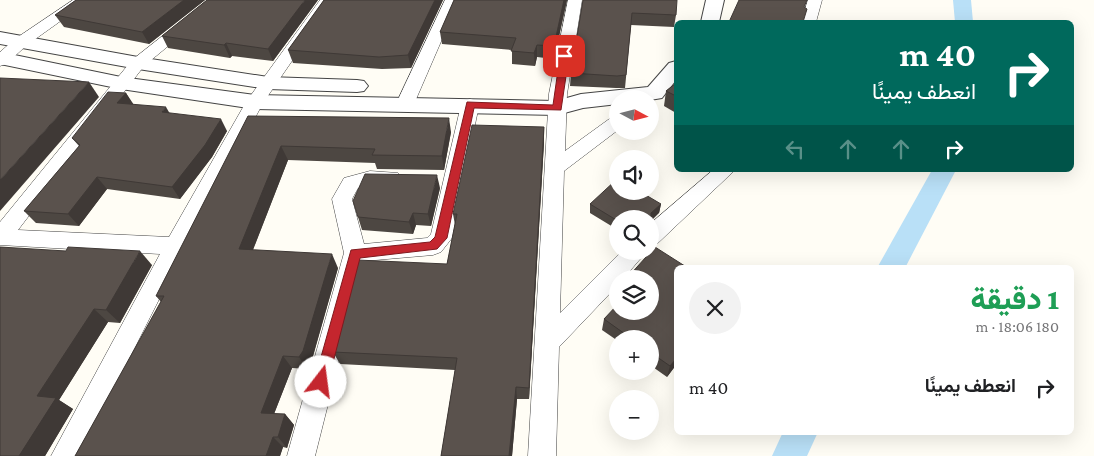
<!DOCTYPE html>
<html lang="ar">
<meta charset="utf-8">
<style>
:root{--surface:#fff;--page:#f2f2f2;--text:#202124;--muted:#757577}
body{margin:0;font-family:"Crimson Pro",Vazirmatn,serif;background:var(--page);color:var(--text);direction:rtl;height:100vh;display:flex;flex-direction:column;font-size:19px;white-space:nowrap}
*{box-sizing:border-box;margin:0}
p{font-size:16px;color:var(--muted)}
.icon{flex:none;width:28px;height:28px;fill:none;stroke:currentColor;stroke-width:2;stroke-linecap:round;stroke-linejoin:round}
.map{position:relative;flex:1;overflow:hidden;direction:ltr}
.details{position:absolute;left:674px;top:265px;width:400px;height:170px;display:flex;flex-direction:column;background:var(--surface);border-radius:8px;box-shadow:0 5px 20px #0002;direction:rtl}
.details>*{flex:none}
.top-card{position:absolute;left:674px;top:20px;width:400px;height:152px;border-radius:8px;box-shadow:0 5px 20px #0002;direction:rtl;background:#00695c;color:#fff;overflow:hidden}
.needle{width:32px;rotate:97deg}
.fabs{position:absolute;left:609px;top:90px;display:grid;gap:10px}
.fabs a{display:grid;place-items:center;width:50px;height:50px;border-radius:50%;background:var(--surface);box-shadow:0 5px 20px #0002;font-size:25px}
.pin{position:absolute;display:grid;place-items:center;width:42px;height:42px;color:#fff;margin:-21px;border-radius:10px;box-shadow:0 2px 8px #0006}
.me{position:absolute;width:55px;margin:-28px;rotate:15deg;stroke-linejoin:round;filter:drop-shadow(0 0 4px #0008)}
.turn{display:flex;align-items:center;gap:18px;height:105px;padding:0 15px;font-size:22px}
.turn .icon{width:65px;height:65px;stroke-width:2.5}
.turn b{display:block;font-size:35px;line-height:42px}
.lanes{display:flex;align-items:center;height:48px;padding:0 15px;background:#0003;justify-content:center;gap:25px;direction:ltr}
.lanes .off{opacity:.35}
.round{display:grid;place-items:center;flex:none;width:52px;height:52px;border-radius:26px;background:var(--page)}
.head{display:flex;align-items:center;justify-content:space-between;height:85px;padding:0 15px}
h1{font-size:30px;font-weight:800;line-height:38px;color:#1e9e55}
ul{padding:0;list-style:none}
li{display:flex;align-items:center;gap:15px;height:75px;padding:0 15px}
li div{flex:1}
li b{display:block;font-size:19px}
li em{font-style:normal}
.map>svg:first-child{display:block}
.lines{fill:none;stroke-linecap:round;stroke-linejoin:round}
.canal{fill:#b9e0f7;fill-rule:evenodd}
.minor-casing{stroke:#444;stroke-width:1}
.tertiary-casing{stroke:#444;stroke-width:2}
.minor{fill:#fff;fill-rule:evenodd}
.tertiary{fill:#fff;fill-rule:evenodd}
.wall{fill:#4d4742}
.shaded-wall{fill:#3f3936}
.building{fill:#5a524d;stroke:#3f3936}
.route{fill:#c4262e;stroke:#7f191e}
</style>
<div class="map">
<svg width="1094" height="456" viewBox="0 0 1094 456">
<rect width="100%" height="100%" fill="#fffdf5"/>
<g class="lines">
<g class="canal">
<path d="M953,0H971L973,22H955Z"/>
<path d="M932,170H956L905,268H877Z"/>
<path d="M783,432H818L807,456H772Z"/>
</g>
<defs>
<g id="minor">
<path d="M73,0H90L27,45L6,64L0,66V52L15,39Z"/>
<path d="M208,0H224L144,66L18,230L169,237L246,102L320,0H334L263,103L185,248L80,456H51L160,254L0,245V222L132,60Z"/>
<path d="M445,0H459L414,104L411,108H399L396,104Z"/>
<path d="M568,0H582L567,94L565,151L612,117L618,115V130L564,171L560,313L622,251H647L623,279H618V285L559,347L556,456H528L549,94Z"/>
<path d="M808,0H822L816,22H801Z"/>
<path d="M470,99L476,101L479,105L452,238L441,252L433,255L364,261L315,456H287L344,253L332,199L344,178L370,171L398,173L401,178L398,183L358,188L352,199L364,244L427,238L431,234L461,105L464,101Z"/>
<path d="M713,170H735L658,243L650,245V224Z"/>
</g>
<g id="tertiary">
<path d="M706,0H724L719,22H701Z"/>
<path d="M0,32L138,57L268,77L357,80L364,81L368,86L364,91L357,92L268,89L138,69L0,44Z"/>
<path d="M0,52L121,77L255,95L556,101L581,94L648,87L669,63L676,61V80L662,98L650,100L618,99V104L583,108L557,115L255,109L121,89L0,64Z"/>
</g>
</defs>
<use href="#minor" class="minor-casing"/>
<use href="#tertiary" class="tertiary-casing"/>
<use href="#minor" class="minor"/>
<use href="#tertiary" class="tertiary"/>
</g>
<g class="wall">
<path d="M76,0H205L149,44L64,27L55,15Z"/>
<path d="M318,0L273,61L232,56L230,58L168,48L162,36Z"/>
<path d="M324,0H443L411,68L382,69L293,63L288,50Z"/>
<path d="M454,0H567L554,59L537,57L535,66L512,64V50L442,44L440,32Z"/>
<path d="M583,0L676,15L674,27L631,25L625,88H616L570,86L571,73Z"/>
<path d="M676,83V113L664,106L666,91Z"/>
<path d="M126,93L133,105L169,113L227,131L212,157L180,199L107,189L79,226L36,223L24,211L79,146L72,138Z"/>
<path d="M248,116L451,132L444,170L377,169L375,163L288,160L253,250L338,268L311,363L307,369L292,368L274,414H285L294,425L287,448L283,447L280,456H75L161,302L156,296Z"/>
<path d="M544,127V142L529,399H517L512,456H441L455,370L340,364L333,352L447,264L455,225L453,214Z"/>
<path d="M440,188L431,226L416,225L413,234L362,230L358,217Z"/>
<path d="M590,204H661L659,213L618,219V230L590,213Z"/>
<path d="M0,247L152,265L120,323L108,322L59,400L73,409L45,456H0Z"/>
<path d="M676,268V365L667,377L650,365V339H618V341L602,330L604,319L650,279H628V277Z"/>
</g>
<g class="shaded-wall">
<path d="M184,0H205L149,44L142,32Z"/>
<path d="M305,0H318L273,61L268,49Z"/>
<path d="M435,0H443L411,68L408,55Z"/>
<path d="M564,0H567L554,59V46Z"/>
<path d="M226,43L232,56L230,58L224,45Z"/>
<path d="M537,45V57L535,66L534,53Z"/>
<path d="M89,82L99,97L0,211V180Z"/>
<path d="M126,93L134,105L117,103Z"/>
<path d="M166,107L173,119L162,112Z"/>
<path d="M449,118L451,132L444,170L442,156Z"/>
<path d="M221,119L227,131L212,157L180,199L172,187Z"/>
<path d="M544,127V142L529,399V388Z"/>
<path d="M281,146L288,160L248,262L239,249Z"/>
<path d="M437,175L440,188L431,226L428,214Z"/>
<path d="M97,177L107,189L79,226L68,214Z"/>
<path d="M661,204L659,213L650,222L651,213Z"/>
<path d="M413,213L416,225L413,234L409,222Z"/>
<path d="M140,251L152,265L120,323L106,310Z"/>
<path d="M332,254L338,268L311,363L307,369L299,357Z"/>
<path d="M94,309L108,322L59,400L73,409L45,456H19L37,396Z"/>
<path d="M283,356L292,368L270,424L261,413Z"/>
<path d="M676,359V365L667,377L670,366Z"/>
<path d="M516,387L517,399L512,456H509Z"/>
<path d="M285,414L294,425L287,448L278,437Z"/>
<path d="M273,437L283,447L280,456H266Z"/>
</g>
<g class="building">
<path d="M76,0H184L142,32L55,15Z"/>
<path d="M207,0H305L268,49L226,43L224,45L162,36Z"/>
<path d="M324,0H435L408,55L379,57L288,50Z"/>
<path d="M454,0H564L554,46L537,45L534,53L511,51L516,38L440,32Z"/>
<path d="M583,0H677L676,15L632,13L626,75L617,76L571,73Z"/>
<path d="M739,0H807L804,7L807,9L803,22H729Z"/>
<path d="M0,78L89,82L0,180Z"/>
<path d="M676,83V96L666,91Z"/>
<path d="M108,92L126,93L117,103L166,107L162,112L221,119L205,145L172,187L97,177L68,214L24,211L80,145L72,138Z"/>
<path d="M248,116L449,118L442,156L372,155L375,149L281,146L239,249L332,254L303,351L299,357L283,356L261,413L285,414L278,437H273L266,456H75L164,296H156Z"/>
<path d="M472,125L544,127L529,388L516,387L509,456H441L457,358L333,352L357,260L447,264L457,214H453Z"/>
<path d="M365,174L437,175L428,214L413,213L409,222L358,217L353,201Z"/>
<path d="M617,179L618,191H639L661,204L651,213L650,223V219H618V221L590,204Z"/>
<path d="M0,247L66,251L68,247L140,251L106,310L94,309L37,396L56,398L19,456H0Z"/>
<path d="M655,247L688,268H676V359L670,366L650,352V339H632L604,319L618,304V311H650V279H632L628,277Z"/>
</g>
<path class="route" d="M564,54L569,56L561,110L474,108L447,238L437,249L360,258L328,382L326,387L321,389L316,387L314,382L351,250L430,242L435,237L467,102L553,105L560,56Z"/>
</svg>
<div class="fabs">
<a><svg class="needle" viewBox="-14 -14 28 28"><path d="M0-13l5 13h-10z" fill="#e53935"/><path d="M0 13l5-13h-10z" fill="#757577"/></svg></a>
<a><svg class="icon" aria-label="sound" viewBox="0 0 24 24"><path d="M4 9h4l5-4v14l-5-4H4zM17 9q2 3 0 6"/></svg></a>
<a><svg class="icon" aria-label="search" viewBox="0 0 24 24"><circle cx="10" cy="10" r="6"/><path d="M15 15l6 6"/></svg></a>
<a><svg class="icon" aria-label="layers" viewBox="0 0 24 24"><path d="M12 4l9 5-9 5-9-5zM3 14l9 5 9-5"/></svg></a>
<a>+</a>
<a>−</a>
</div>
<div class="pin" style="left:564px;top:56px;background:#d93025"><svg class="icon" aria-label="arrive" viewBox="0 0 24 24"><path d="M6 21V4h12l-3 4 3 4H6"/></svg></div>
<svg class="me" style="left:321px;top:382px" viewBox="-20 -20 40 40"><circle r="19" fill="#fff"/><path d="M0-13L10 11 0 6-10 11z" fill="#c4262e"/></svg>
<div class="top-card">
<div class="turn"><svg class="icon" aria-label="right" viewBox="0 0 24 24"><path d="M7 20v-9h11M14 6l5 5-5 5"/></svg><div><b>40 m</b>انعطف يمينًا</div></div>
<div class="lanes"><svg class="icon off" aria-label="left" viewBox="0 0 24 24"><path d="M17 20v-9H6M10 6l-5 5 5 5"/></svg><svg class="icon off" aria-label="ahead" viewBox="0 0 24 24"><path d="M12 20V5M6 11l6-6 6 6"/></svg><svg class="icon off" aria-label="ahead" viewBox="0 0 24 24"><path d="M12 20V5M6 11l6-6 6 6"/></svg><svg class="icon" aria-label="right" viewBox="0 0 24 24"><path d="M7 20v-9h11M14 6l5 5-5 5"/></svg></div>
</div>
<section class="details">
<div class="head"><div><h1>1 دقيقة</h1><p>180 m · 18:06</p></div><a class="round"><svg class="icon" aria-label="close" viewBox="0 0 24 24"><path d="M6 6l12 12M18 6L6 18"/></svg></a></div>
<ul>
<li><svg class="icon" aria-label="right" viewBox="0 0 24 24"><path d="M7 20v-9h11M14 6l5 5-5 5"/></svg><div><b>انعطف يمينًا</b></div><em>40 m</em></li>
</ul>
</section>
</div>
